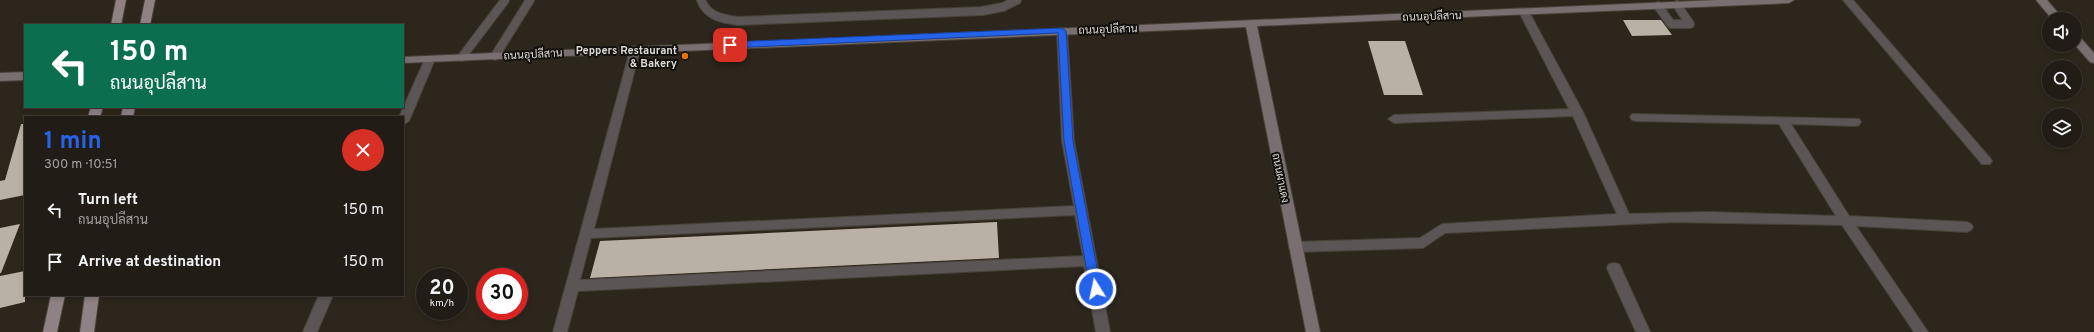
<!DOCTYPE html>
<meta charset="utf-8">
<style>
:root{--surface:#221c16;--page:#2e2923;--text:#f1f3f6;--muted:#a2a1a1;--line:#3f3a35;--accent:#2563eb}
body{margin:0;font-family:Overpass,Sarabun,sans-serif;background:var(--page);color:var(--text);height:100vh;display:flex;flex-direction:column;font-size:15px;white-space:nowrap}
*{box-sizing:border-box;margin:0}
p{font-size:13px;color:var(--muted)}
.icon{flex:none;width:22px;height:22px;fill:none;stroke:currentColor;stroke-width:2;stroke-linecap:round;stroke-linejoin:round}
.map{position:relative;flex:1;overflow:hidden}
.details{position:absolute;left:24px;top:116px;width:380px;height:180px;display:flex;flex-direction:column;background:var(--surface);border-radius:0px;box-shadow:0 2px 6px #0003,0 0 0 1px var(--line)}
.details>*{flex:none}
.hud{position:absolute;left:24px;top:24px;width:380px;height:84px;border-radius:0px;box-shadow:0 2px 6px #0003,0 0 0 1px var(--line);background:#0b6e4f;color:#fff;overflow:hidden}
.fabs{position:absolute;left:2042px;top:12px;display:grid;gap:8px}
.fabs a{display:grid;place-items:center;width:40px;height:40px;border-radius:50%;background:var(--surface);box-shadow:0 2px 6px #0003,0 0 0 1px var(--line);font-size:20px}
.speed{position:absolute;left:416px;top:268px;display:flex;gap:8px;font-size:20px;font-weight:700;text-align:center}
.speed>*{display:grid;place-content:center;width:52px;height:52px;border-radius:50%;background:var(--surface);box-shadow:0 2px 6px #0003,0 0 0 1px var(--line);line-height:1}
.speed small{font-size:10px;font-weight:400}
.speed .limit{border:6px solid #d22;background:#fff;color:#111}
.pin{position:absolute;display:grid;place-items:center;width:34px;height:34px;color:#fff;margin:-17px;border-radius:8px;box-shadow:0 2px 6px #0006}
.me{position:absolute;width:44px;margin:-22px;rotate:350deg;stroke-linejoin:round;filter:drop-shadow(0 0 3px #0008)}
.turn{display:flex;align-items:center;gap:14px;height:84px;padding:0 20px;font-size:18px}
.turn .icon{width:52px;height:52px;stroke-width:2.5}
.turn b{display:block;font-size:28px;line-height:34px}
.round{display:grid;place-items:center;flex:none;width:42px;height:42px;border-radius:21px;background:var(--page)}
.head{display:flex;align-items:center;justify-content:space-between;height:68px;padding:0 20px}
h1{font-size:24px;font-weight:700;line-height:30px;color:var(--accent)}
ul{padding:0;list-style:none}
li{display:flex;align-items:center;gap:12px;height:52px;padding:0 20px}
li div{flex:1}
li b{display:block;font-size:15px}
li em{font-style:normal}
.map>svg:first-child{display:block}
.building{fill:#bab1a6}
.lines{fill:none;stroke-linecap:round;stroke-linejoin:round}
.lane-casing{stroke:#49433a;stroke-width:10}
.street-casing{stroke:#49433a;stroke-width:2}
.secondary-casing{stroke:#49433a;stroke-width:2}
.primary-casing{stroke:#49433a;stroke-width:2}
.lane{stroke:#5b5556;stroke-width:8}
.street{fill:#5b5556;fill-rule:evenodd}
.secondary{fill:#796f71;fill-rule:evenodd}
.primary{fill:#8f8285;fill-rule:evenodd}
.route{fill:#2563eb;stroke:#184099}
.food-dot{fill:#e8710a;stroke:#12100c;stroke-width:1.5}
.labels{text-anchor:middle;stroke-width:4;stroke-linejoin:round;paint-order:stroke}
.street-label{font-size:11px;fill:#ddd9d3;stroke:#12100c}
.poi-label{font-size:11px;font-weight:bold;fill:#ddd9d3;stroke:#12100c;text-anchor:end}
</style>
<div class="map">
<svg width="2094" height="332" viewBox="0 0 2094 332">
<rect width="100%" height="100%" fill="#2d261d"/>
<g class="building">
<path d="M1623,20H1661L1672,35L1632,36Z"/>
<path d="M1368,41H1405L1423,95H1384Z"/>
<path d="M21,124H25V195L0,200V181L5,180Z"/>
<path d="M997,222L999,258L590,278L600,241Z"/>
<path d="M20,224L1,273H0V228Z"/>
<path d="M25,271V302L0,308V276Z"/>
</g>
<g class="lines">
<defs>
<g id="lane">
<path d="M701,0C707,16 722,19 738,21L982,11L1003,7L1017,0"/>
<path d="M1658,6L1671,24H1690L1677,5"/>
<path d="M495,56L530,0"/>
<path d="M462,57L505,0"/>
</g>
<g id="street">
<path d="M1843,0H1853L1990,158L1992,161L1990,164H1982Z"/>
<path d="M1524,9L1529,12L1583,112L1629,214L1708,212L1836,216L1779,124L1636,121L1632,120L1630,117L1632,114L1859,119L1861,122L1859,125L1855,126L1791,124L1849,216L1967,222L1971,224L1973,227L1971,230L1967,232L1856,226L1928,332H1914L1842,225L1675,222L1445,233L1423,248L1295,252L1290,250L1289,247L1290,244L1295,242L1420,238L1442,224L1617,214L1573,116L1394,123L1388,119L1394,115L1569,109L1519,12Z"/>
<path d="M1062,28L1067,31L1074,141L1110,332H1096L1084,266L578,291L567,332H553L631,47L635,46L640,49L594,229L1074,206L1062,141L1057,31ZM1075,215L1083,256L580,280L591,238Z"/>
<path d="M430,56L435,59L409,121L403,125V117H399L425,59Z"/>
<path d="M1614,263L1619,264L1621,268L1650,332H1636L1607,268L1609,264Z"/>
<path d="M319,295H333L317,332H303Z"/>
</g>
<g id="secondary">
<path d="M1718,0H1794L1789,3L1257,26L1320,332H1306L1246,27L403,63V57Z"/>
<path d="M2036,0H2047L2063,19H2052Z"/>
<path d="M2075,35L2079,36L2094,53V63L2090,62L2075,45Z"/>
<path d="M25,72V80L0,81V73Z"/>
</g>
<g id="primary">
<path d="M116,0H126L121,25H111Z"/>
<path d="M145,0H155L150,25H140Z"/>
<path d="M91,107H103L100,117H88Z"/>
<path d="M123,107H135L133,117H121Z"/>
<path d="M51,295H65L57,332H43Z"/>
<path d="M85,295H99L94,332H80Z"/>
</g>
</defs>
<use href="#lane" class="lane-casing"/>
<use href="#street" class="street-casing"/>
<use href="#secondary" class="secondary-casing"/>
<use href="#primary" class="primary-casing"/>
<use href="#lane" class="lane"/>
<use href="#street" class="street"/>
<use href="#secondary" class="secondary"/>
<use href="#primary" class="primary"/>
</g>
<path class="route" d="M1062,28L1066,31L1073,141L1101,289L1096,293L1090,289L1064,141L1058,33L730,48L726,45L730,42Z"/>
<circle class="food-dot" cx="685" cy="56" r="4"/>
<g class="labels">
<g class="street-label">
<text transform="translate(1432 16) rotate(-2)" y="4">ถนนอุปลีสาน</text>
<text transform="translate(1108 29) rotate(-2)" y="4">ถนนอุปลีสาน</text>
<text transform="translate(533 54) rotate(-3)" y="4">ถนนอุปลีสาน</text>
<text transform="translate(1281 178) rotate(79)" y="4">ถนนผาแดง</text>
</g>
<g class="poi-label">
<text x="677" y="54">Peppers Restaurant<tspan x="677" dy="13">&amp; Bakery</tspan></text>
</g>
</g>
</svg>
<div class="fabs">
<a><svg class="icon" aria-label="sound" viewBox="0 0 24 24"><path d="M4 9h4l5-4v14l-5-4H4zM17 9q2 3 0 6"/></svg></a>
<a><svg class="icon" aria-label="search" viewBox="0 0 24 24"><circle cx="10" cy="10" r="6"/><path d="M15 15l6 6"/></svg></a>
<a><svg class="icon" aria-label="layers" viewBox="0 0 24 24"><path d="M12 4l9 5-9 5-9-5zM3 14l9 5 9-5"/></svg></a>
</div>
<div class="speed"><div>20<small>km/h</small></div><div class="limit">30</div></div>
<div class="pin" style="left:730px;top:45px;background:#d93025"><svg class="icon" aria-label="arrive" viewBox="0 0 24 24"><path d="M6 21V4h12l-3 4 3 4H6"/></svg></div>
<svg class="me" style="left:1096px;top:289px" viewBox="-20 -20 40 40"><circle r="17" fill="#2563eb" stroke="#fff" stroke-width="3"/><path d="M0-11L8 9 0 5-8 9z" fill="#fff"/></svg>
<div class="hud">
<div class="turn"><svg class="icon" aria-label="left" viewBox="0 0 24 24"><path d="M17 20v-9H6M10 6l-5 5 5 5"/></svg><div><b>150 m</b>ถนนอุปลีสาน</div></div>
</div>
<section class="details">
<div class="head"><div><h1>1 min</h1><p>300 m · 10:51</p></div><a class="round" style="background:#d93025;color:#fff"><svg class="icon" aria-label="close" viewBox="0 0 24 24"><path d="M6 6l12 12M18 6L6 18"/></svg></a></div>
<ul>
<li><svg class="icon" aria-label="left" viewBox="0 0 24 24"><path d="M17 20v-9H6M10 6l-5 5 5 5"/></svg><div><b>Turn left</b><p>ถนนอุปลีสาน</p></div><em>150 m</em></li>
<li><svg class="icon" aria-label="arrive" viewBox="0 0 24 24"><path d="M6 21V4h12l-3 4 3 4H6"/></svg><div><b>Arrive at destination</b></div><em>150 m</em></li>
</ul>
</section>
</div>
